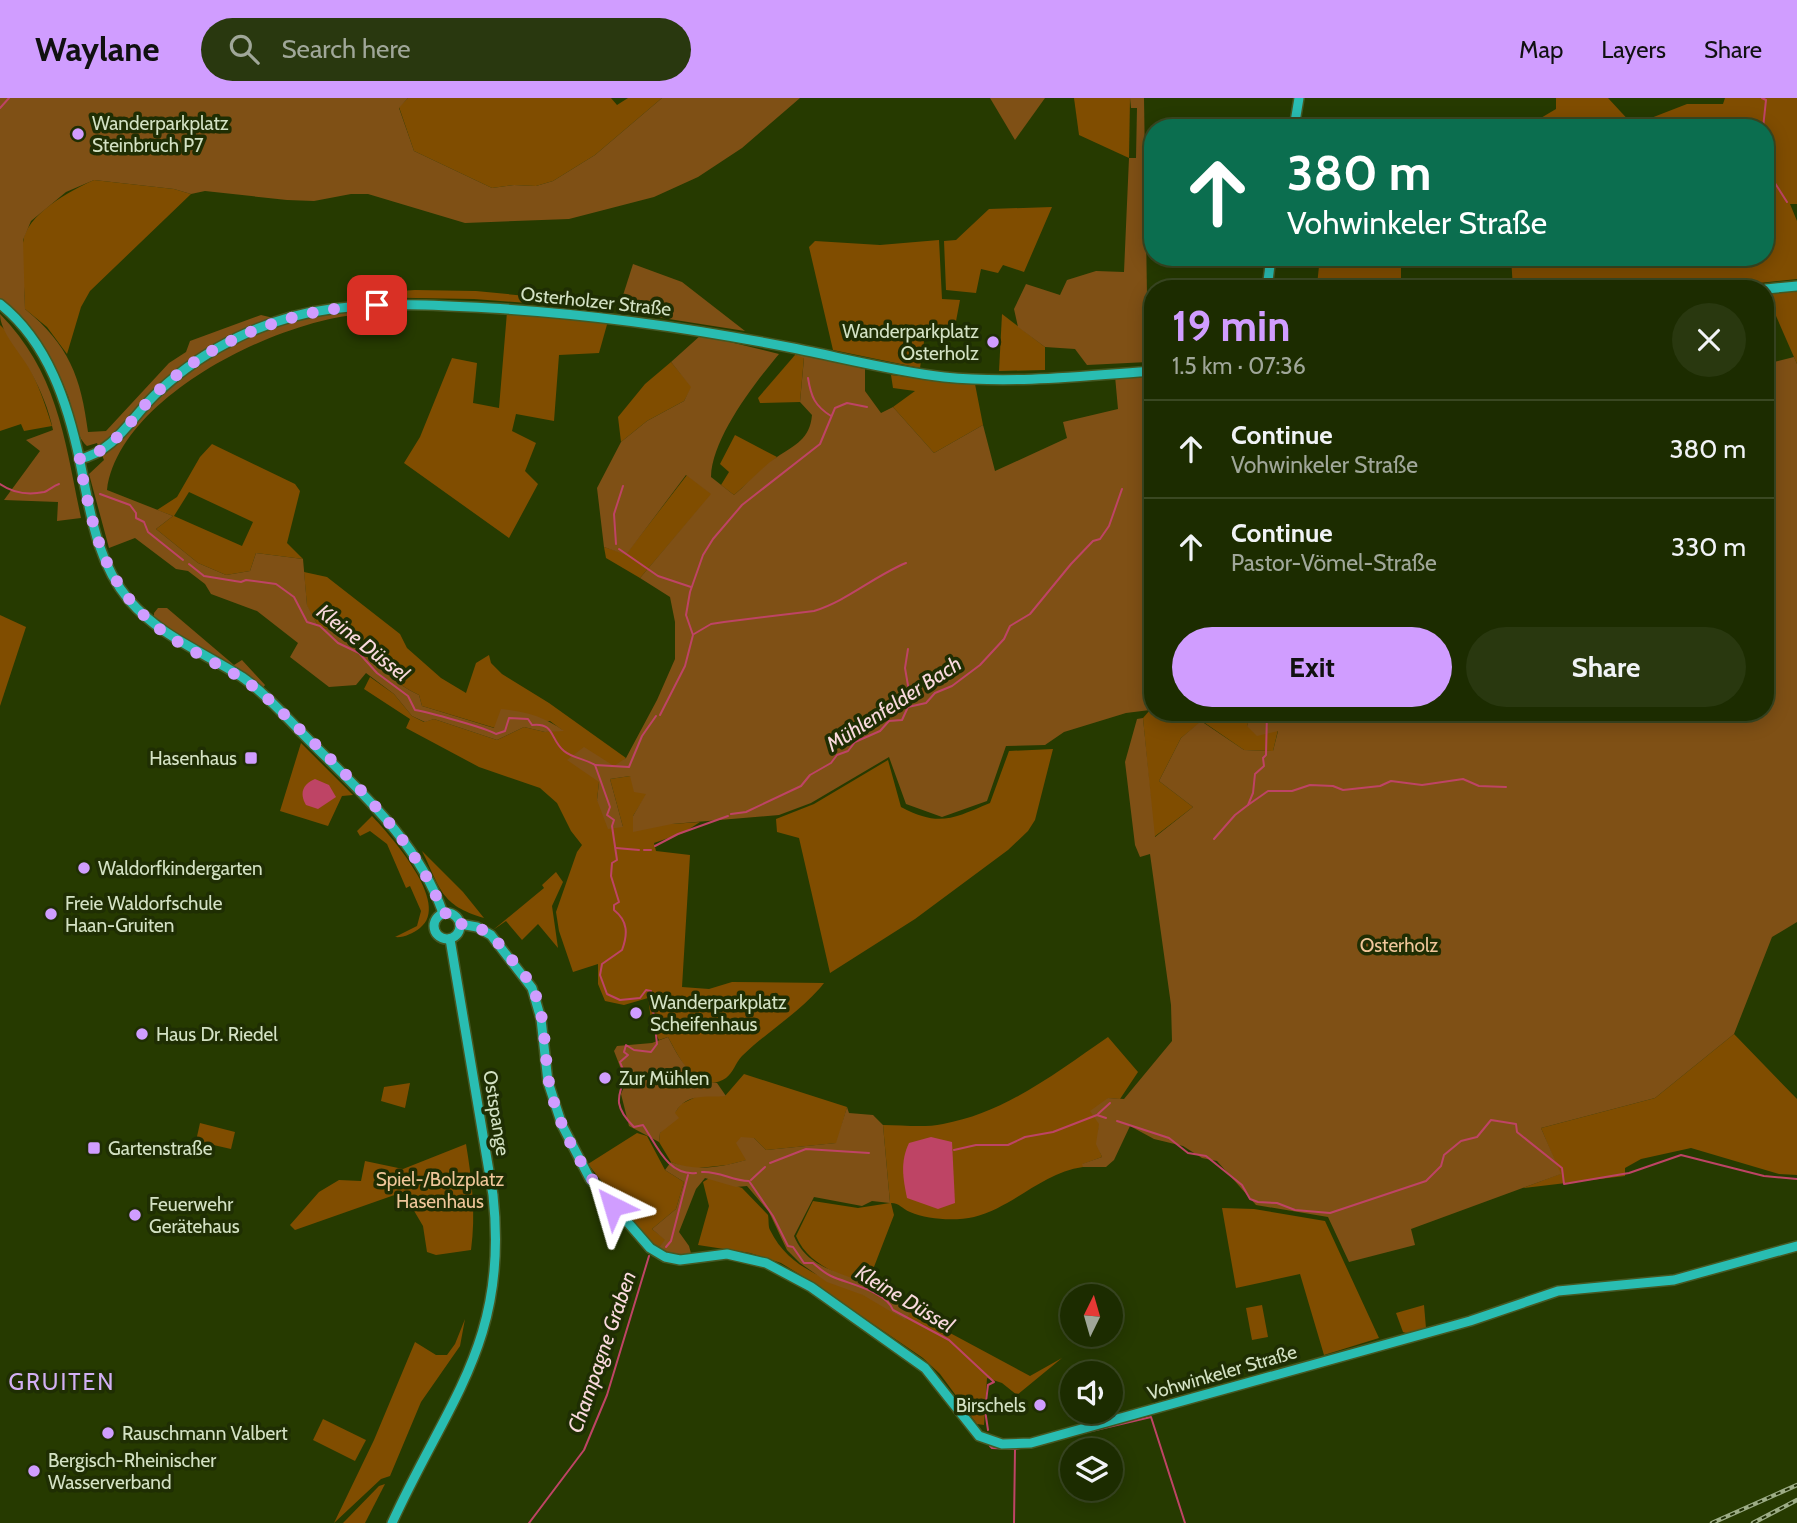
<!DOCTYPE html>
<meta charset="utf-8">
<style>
:root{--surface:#1c2c00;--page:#29380f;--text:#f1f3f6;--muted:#a0a799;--line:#3a4822;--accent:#d09dff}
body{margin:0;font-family:Cabin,sans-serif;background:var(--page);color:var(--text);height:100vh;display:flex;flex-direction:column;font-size:26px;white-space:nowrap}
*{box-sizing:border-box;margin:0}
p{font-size:23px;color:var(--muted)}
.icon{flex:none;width:38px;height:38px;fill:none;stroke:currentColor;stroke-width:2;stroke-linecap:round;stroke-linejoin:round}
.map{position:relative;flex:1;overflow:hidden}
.sheet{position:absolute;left:1144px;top:182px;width:630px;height:441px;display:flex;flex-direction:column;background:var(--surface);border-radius:28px;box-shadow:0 4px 18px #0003,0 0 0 2px var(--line)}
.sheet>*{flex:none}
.top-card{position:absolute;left:1144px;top:21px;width:630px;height:147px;border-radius:28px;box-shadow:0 4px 18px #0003,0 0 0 2px var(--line);background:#0b6e4f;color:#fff;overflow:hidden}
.needle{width:46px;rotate:5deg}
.controls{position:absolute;left:1060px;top:1186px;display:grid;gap:14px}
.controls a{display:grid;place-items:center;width:63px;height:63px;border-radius:50%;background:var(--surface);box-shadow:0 4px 18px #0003,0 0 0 2px var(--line);font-size:35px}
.pin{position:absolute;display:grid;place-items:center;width:60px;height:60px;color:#fff;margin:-30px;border-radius:14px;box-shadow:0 4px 10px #0006}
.me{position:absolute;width:77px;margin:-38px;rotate:320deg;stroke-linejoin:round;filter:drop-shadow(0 0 5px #0008)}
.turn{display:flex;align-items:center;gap:24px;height:147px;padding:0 28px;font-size:32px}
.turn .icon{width:91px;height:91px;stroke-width:2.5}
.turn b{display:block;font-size:49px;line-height:60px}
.round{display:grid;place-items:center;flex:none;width:74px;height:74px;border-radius:37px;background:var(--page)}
.headline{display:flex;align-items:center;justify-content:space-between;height:119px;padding:0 28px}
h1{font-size:42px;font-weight:800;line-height:52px;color:var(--accent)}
.action{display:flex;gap:14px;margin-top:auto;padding:14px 28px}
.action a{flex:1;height:80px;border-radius:42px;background:var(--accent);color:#111;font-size:28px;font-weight:800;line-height:80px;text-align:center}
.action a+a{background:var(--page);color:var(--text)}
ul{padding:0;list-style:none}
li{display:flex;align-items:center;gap:21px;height:98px;padding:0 28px;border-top:2px solid var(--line)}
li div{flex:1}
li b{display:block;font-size:26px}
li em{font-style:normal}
header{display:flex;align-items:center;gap:42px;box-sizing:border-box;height:98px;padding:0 35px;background:var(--accent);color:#111}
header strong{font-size:33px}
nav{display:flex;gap:38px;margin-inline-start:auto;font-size:24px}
.search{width:490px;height:63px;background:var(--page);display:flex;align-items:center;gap:18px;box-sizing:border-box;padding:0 24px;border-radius:38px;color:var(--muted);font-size:26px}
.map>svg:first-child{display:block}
.green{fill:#804d00;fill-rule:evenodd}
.forest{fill:#7f5015}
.water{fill:#be4465}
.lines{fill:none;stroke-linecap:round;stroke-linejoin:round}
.stream{stroke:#be4465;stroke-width:2}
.secondary-casing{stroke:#455823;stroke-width:12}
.secondary{stroke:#29bdb2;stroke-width:9}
.rail-casing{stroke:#9cac85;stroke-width:4.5}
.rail{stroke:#1f2e03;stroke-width:2;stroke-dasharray:5;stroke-linecap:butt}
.route{stroke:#d09dff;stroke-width:12;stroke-dasharray:0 21.6}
.poi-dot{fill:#d09dff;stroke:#1f2e03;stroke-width:2.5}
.labels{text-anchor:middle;stroke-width:7;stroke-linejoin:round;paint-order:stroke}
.poi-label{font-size:19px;fill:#d4e2c4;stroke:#1f2e03;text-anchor:start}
.street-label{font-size:19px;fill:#d4e2c4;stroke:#1f2e03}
.park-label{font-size:19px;fill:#f0c69a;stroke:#1f2e03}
.water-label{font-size:21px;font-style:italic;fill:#fad9de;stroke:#1f2e03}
.quarter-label{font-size:23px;letter-spacing:2px;fill:#d2b0f4;stroke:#1f2e03}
</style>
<header>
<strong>Waylane</strong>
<div class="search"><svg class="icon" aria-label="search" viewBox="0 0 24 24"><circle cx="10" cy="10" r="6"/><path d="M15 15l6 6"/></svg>Search here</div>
<nav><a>Map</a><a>Layers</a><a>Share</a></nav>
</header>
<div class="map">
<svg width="1797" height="1425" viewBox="0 0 1797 1425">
<rect width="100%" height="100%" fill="#263a00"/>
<g class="green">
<path d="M408,0H611L617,7L628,0H662L595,57L553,83L536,88L514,87L492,90L414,53L399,9Z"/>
<path d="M1074,0H1130L1129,60L1079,37Z"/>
<path d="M1556,0H1608L1633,27L1687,6H1723L1725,0H1797V106H1790L1797,123V181L1703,191H1513L1511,159H1766V30H1524L1556,11Z"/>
<path d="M94,82L174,91L191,96L90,193L81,209L67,256L47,229L25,211C25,189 21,166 23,145C25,117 71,92 94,82Z"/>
<path d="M1052,109L1024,174L1003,167L998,175L981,171L976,195L946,192L944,143L956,142L989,111Z"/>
<path d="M939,142L942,201L960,202L953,239L925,237L920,270L833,252L809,149L815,143L880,147Z"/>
<path d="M1320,159H1401V191H1303L1317,187Z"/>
<path d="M415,192L476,193L578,203L581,209L474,201L357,199V196Z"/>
<path d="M1797,192V266L1766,195Z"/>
<path d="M507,214L608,223L599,255L559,257L554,323L516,316L512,333L536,345L525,373L538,386L509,440L404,365L420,339L452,260L477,265L473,305L499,310Z"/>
<path d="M1002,216L1045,249V272L999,273Z"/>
<path d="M0,227C25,250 42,295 52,328L24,333L21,326L0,333Z"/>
<path d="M795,257L804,259L800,304L760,305L758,300Z"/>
<path d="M671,264L692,289L684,303L647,323L621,344L618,319L645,286Z"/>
<path d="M891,277L975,286L983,327L934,355L893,309L915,293L893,290Z"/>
<path d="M735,337L777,359L734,397L721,387L729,374L720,366Z"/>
<path d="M212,346L295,386L300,393L287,445L303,461L256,455L250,473L226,477L198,465L156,431L173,418L157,412L177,399L200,359ZM189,394L253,424L242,448L174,418Z"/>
<path d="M687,377L712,396L640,480L606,460L604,449L626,456Z"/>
<path d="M304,474L327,479L400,536L407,550L441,580L466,595L476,565L489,557L491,565L502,576L549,605L626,660L599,684L597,702L623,729L610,681L630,678L647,696L633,718L672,726L700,724L683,735L654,745L656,753L690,757L682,889L709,891L732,884L824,885L820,890C797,916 767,934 742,958C736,964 733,975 726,980C720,984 713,986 705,984C688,979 676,954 668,939L659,942L652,928L648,900L624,907L605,903L598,886V866L573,874L559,833L556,814L577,754L582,747L571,733L557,705L540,690L479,669L406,630L410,621L364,591L370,579L394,596L412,618L424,624L434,621L497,642L524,629L545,634L562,632L550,623L495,630L422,608L419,597C392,584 376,568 361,542L318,528L307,508Z"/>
<path d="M0,517L26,529L0,608Z"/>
<path d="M1153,570V614H1252L1247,628L1278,632L1273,653L1244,652L1202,623L1181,640L1159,683L1193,709L1154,739L1143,620L1150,612Z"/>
<path d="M301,645L353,697L342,698L328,728L280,713Z"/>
<path d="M1053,651L1035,722L1028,733L1008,752L915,821L830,875L799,740L777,734L776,721L814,706L888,662L901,709C939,729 952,721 990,705L1009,653Z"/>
<path d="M372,718C390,737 452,806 420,830C412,836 403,840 395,839L417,828L421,813L410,788L406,790L387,746L370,733L360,738L357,733Z"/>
<path d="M422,753L463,794L484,820C440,807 441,791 422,753Z"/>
<path d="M556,774L563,784L552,808L558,850L538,826L522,842L506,823L493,832L544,790L542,787Z"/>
<path d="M1734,936L1797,1001V1077L1779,1076L1691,1050L1641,1061L1625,1070V1078L1523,1090L1560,1076L1541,1030L1655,1000Z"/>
<path d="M1108,939L1138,974L1120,1001L1108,1000C1101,1021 1093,1038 1102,1059L1083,1066V1069C1041,1075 1014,1109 974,1119C956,1123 928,1122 910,1114C902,1111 900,1105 891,1105L894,1117L867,1187C840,1177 808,1167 796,1138L813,1103L858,1110L890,1105L883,1027C903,1027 924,1030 943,1026C1005,1015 1057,974 1108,939Z"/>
<path d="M744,976L847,1009L837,1045L766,1052L754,1040L747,1062L727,1067L689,1071L671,1064L659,1044L660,1035L681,1006L700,997L725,998Z"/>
<path d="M410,985L405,1010L381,1003L384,989Z"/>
<path d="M200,1025L235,1034L231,1051L196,1043Z"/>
<path d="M637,1035L647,1038L665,1072L684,1084L676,1111L652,1131L666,1142L658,1150L643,1136L588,1066Z"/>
<path d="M466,1046C472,1082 476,1116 471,1152L436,1157L427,1154L423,1128L403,1094L295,1132L290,1127L319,1094L339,1082L361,1083L365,1063L403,1071Z"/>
<path d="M711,1079L742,1090L768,1117C769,1122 768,1128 770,1132C789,1171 826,1180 862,1196C877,1203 891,1213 904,1221L911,1214L1030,1278L1062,1260L1017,1297L1002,1285L987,1280L984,1327L977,1326L940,1276L923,1260L807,1181L781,1165L750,1155L698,1147L709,1108L703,1084Z"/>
<path d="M1222,1110L1254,1111L1325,1123L1379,1240L1324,1257L1300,1176L1236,1190Z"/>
<path d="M1262,1207L1268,1239L1252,1242L1246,1210Z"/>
<path d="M1424,1207L1426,1230L1409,1236L1403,1234L1396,1215Z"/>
<path d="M465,1221L460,1248L421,1304L390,1378L381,1381L334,1425L374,1342L415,1244L436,1257H447L455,1246Z"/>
<path d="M323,1321L366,1342L355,1363L313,1342Z"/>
<path d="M385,1386L365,1425H343L379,1388Z"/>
</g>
<g class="forest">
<path d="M0,0H408L399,10L414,53L492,90L514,87L536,88L553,83L595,57L662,0H813H800L742,50L698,79L654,99L569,121L465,125L368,96H351L314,103L287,102L205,93L191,96L174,91L94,82L66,94L31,123L23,142L25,211C69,247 81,279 88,334L106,333L169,265L186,254L190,243L261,217L290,224L329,214L361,211L366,216C281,220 119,298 107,392L173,418L156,431L198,465L226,477L250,473L256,455L303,461L307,507L318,528L361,542C376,568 392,584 419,597L422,608L494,630L501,611C525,613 545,619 564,633L545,634L524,629L497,642L434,621L425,624L412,618L394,596L366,575L356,587L329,589L290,559L298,545L257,513L211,496L205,486L188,473L176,471L135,440L109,450L89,376L104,362L97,345L87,348C74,336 74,315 68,298C54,260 30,227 0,201Z"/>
<path d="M990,0H1045L1015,42Z"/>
<path d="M1130,0H1144L1148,264L1087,267L1075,251L1045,249L1018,229L1014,211L1026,186L1060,197L1067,182L1096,173L1124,174L1129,60H1136L1137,10H1131Z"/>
<path d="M633,166L682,184L745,233L618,213Z"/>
<path d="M0,216C58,275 65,343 81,420L57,423L58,404L4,402L40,353L26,342L53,332C49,312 41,293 31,274C22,256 0,235 0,216Z"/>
<path d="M701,237L779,256C754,286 712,340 711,379L734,397C748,385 762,369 777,359C795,347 810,341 812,317L800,304L804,260L795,257V254L865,271V293L881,315L893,309L934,355L983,327L995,373L1067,340L1063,324L1118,311L1115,278L1153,277V570L1150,612L1126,615L1064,634L1045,647L1006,648L987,703L942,719L906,706L889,659L811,705L779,717L672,726L633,734V718L646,696L634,694L630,678L610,681L623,729L608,731L597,702L599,684L567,662L584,649L614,668L626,660L657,602L675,561V524L670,499L640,480L711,396L686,377L626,457L604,449L597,390L621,344L647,323L684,303L691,289L671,264Z"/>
<path d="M1794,259L1797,266V824L1772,839L1734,936L1655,1000L1541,1030L1561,1076L1411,1131L1415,1147L1349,1164L1328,1119L1256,1107L1217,1063L1202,1060L1183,1048L1154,1041L1130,1028L1114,1062L1106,1069H1083L1082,1066L1102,1059L1096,1046L1099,1026L1090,1013L1108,1000L1124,1001L1172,943L1171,907L1150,756L1140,759L1135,747L1125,664L1137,621L1143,620L1155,739L1193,709L1159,683L1181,640L1201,623L1244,652L1273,653L1278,633L1257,638L1247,628L1252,614H1766V266Z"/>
<path d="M158,510H167L234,567L242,562L265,587L263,590L154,522V515Z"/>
<path d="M668,939C679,960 691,984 717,985L726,998C705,1000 687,994 675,1015L679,1020L660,1035L659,1044L629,1028L621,996L626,984L614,953L617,948L652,945Z"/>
<path d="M847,1009L849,1015L873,1017L883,1027L890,1105L872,1103L862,1108L814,1099L794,1138C808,1172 840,1172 869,1188C884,1196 897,1205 911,1214L905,1222L863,1197L827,1184L800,1165L787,1152L769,1114L747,1088L736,1089L705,1080L696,1091L679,1134L689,1148L692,1159L668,1156L658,1150L665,1142L652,1131L676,1111L684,1084L665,1072L671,1064C696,1074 721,1069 746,1062L736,1045L741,1039L754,1040L766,1052L836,1045Z"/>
</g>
<g class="water">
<path d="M315,681L329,687L336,699L318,711L306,707C299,695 303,686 315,681Z"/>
<path d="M931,1039L952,1044L955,1105L938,1111L907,1100C903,1080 900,1064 909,1045Z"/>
</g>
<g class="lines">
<g class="stream">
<path d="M1762,0L1766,2L1763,30"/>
<path d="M0,10L9,0"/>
<path d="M1766,71L1787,104"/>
<path d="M808,280C811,299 815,308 831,318"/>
<path d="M0,386C13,395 29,397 44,394C48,393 53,388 59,386"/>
<path d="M100,396L130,407L136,415V420L144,424L148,434L183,462"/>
<path d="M616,446L614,416L623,388"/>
<path d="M619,451L658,478L691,489"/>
<path d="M189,466L204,478L241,484L246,482L276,486L294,499L307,524L320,528L338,545L359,555L377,575L408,598L415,612C428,614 486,630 496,636L505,633L509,620L528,621L532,627C555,624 550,642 564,653C572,660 586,661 595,667L610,709L607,717L614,722L612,728L617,762L612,765L611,778L619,804L614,807V812C628,823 628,836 622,852L602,866L600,877L607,896L620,902L640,900L646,892L651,893L657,946L651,954L634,952L626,947L624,954L628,957L620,964L626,979C615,1001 616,1011 634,1029L643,1027C657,1048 668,1078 696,1075"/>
<path d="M694,536L711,526L724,524L814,513C847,503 874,478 906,465"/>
<path d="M908,551L905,570L911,605"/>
<path d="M660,617L685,568L693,537L686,517L690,494L703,457L713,441L742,407L820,346L835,310L847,305L867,309"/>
<path d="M595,667L629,669L642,638L656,618"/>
<path d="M1248,707L1268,693H1292L1310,687L1333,688L1343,692L1380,688L1391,683L1422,687L1463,681L1479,688L1506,689"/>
<path d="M731,716L746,714L801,688L810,677L831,665L837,657L848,653L855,644L880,633L889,623L902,622L908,609L926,605L935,595L952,588L980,567L1004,541L1010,528L1030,516L1071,466L1093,443L1100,441L1109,428L1122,391"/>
<path d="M1214,741L1235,717L1248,707L1253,695L1255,676L1264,668L1263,660L1266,657L1267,614"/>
<path d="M655,748L678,736L728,718"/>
<path d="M616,750L639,752"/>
<path d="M644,752H651"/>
<path d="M1098,1016L1110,1005"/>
<path d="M1117,1023L1169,1040L1188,1055L1206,1058L1242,1087L1250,1101L1258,1104L1277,1105L1295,1112L1330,1115L1426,1083L1441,1068L1444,1057L1461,1043L1477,1039L1491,1022L1516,1026L1517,1034L1562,1070L1564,1086L1629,1075L1681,1057L1764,1078L1797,1081"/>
<path d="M954,1052L976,1047H1008L1025,1039L1053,1034L1097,1017L1106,1020"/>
<path d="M770,1065L806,1051L869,1055"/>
<path d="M702,1074C720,1073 732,1083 749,1083L773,1118L788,1148L793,1149L804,1165H813C818,1169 824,1175 831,1178C848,1186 886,1193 893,1212L949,1242L994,1284L988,1287L985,1312L988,1332"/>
<path d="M751,1082L765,1069"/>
<path d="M666,1149L671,1143L688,1077"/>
<path d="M1083,1335L1151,1319L1185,1425"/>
<path d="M990,1348L992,1350L1015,1351L1014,1425"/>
<path d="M1015,1351L1027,1349"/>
<path d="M529,1425L584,1352L607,1297L649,1158"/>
</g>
<defs>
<g id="secondary">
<path d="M1294,30L1299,0"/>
<path d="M1267,191L1271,159"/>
<path d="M1766,191L1797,188"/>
<path d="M0,206C48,244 68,306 80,364C90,412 96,463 129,502C160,538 203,554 242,579C265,595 284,617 304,637C357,691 417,741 443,815"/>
<path d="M79,361C116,354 133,316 159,293C205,250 268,219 331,211C383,204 437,207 490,210C592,216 692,230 793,250C843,260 893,273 944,279C1013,286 1084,278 1153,273"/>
<circle cx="447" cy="828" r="13"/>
<path d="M460,826L477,829L491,837L532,890L541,921L548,984L562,1027L590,1081L650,1150L665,1159L680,1162L727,1156L766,1165L811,1189L925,1270L979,1338L1002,1346L1031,1345L1470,1223L1558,1193L1674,1182L1797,1148"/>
<path d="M392,1425C448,1302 509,1243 493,1097L450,841"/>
</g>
</defs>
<use href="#secondary" class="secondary-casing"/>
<use href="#secondary" class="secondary"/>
<defs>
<g id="rail">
<path d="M1712,1425L1797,1387"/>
<path d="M1753,1425L1797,1402"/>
</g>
</defs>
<use href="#rail" class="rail-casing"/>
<use href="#rail" class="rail"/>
</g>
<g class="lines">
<path class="route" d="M377,207C297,210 218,237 158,293C133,317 115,354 79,361C94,436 104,494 172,540C202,560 235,573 263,596C326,658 413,731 443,815L454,816L460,826C483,827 494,839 507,856C516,867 527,878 533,891C549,925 542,966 553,1001C565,1041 586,1077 613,1108"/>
</g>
<g class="poi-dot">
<circle cx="78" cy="36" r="7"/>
<circle cx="993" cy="244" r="7"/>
<rect x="244" y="653" width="14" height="14" rx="3.5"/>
<circle cx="84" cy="770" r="7"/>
<circle cx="51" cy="816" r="7"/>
<circle cx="636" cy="915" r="7"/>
<circle cx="142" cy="936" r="7"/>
<circle cx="605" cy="980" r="7"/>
<rect x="87" y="1043" width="14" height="14" rx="3.5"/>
<circle cx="135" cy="1117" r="7"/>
<circle cx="1040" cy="1307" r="7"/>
<circle cx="108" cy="1335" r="7"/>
<circle cx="34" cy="1373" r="7"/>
</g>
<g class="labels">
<g class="poi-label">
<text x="92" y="32">Wanderparkplatz<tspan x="92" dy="22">Steinbruch P7</tspan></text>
<text x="979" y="240" text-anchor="end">Wanderparkplatz<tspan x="979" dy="22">Osterholz</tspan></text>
<text x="237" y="667" text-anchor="end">Hasenhaus</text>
<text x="98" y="777">Waldorfkindergarten</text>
<text x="65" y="812">Freie Waldorfschule<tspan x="65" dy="22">Haan-Gruiten</tspan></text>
<text x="650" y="911">Wanderparkplatz<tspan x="650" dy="22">Scheifenhaus</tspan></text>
<text x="156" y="943">Haus Dr. Riedel</text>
<text x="619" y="987">Zur Mühlen</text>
<text x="108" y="1057">Gartenstraße</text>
<text x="149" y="1113">Feuerwehr<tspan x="149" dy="22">Gerätehaus</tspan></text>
<text x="1026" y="1314" text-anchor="end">Birschels</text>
<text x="122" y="1342">Rauschmann Valbert</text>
<text x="48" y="1369">Bergisch-Rheinischer<tspan x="48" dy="22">Wasserverband</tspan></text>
</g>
<g class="street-label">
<text transform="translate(596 203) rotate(6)" y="7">Osterholzer Straße</text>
<text transform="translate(497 1015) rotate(81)" y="7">Ostspange</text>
<text transform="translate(1222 1274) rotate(-16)" y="7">Vohwinkeler Straße</text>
</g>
<g class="park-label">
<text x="1399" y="854">Osterholz</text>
<text x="440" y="1088">Spiel-/Bolzplatz<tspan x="440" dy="22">Hasenhaus</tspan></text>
</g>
<g class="water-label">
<text transform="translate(363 545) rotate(38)" y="7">Kleine Düssel</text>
<text transform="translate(894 606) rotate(-33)" y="7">Mühlenfelder Bach</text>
<text transform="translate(905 1201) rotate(31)" y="7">Kleine Düssel</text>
<text transform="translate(602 1254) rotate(-71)" y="7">Champagne Graben</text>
</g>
<g class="quarter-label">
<text x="62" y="1292">GRUITEN</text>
</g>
</g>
</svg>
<div class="controls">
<a><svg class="needle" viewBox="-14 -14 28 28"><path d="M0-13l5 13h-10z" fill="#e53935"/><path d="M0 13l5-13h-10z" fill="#a0a799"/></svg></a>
<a><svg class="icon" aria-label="sound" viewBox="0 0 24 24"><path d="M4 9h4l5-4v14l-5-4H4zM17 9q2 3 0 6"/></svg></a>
<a><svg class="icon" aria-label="layers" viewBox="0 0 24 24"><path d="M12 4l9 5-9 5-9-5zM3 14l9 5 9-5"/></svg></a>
</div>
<div class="pin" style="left:377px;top:207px;background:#d93025"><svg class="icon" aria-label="arrive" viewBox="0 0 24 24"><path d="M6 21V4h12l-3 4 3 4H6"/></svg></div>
<svg class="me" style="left:613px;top:1108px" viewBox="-20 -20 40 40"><path d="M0-17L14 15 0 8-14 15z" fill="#d09dff" stroke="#fff" stroke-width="4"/></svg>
<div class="top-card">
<div class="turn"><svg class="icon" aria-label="ahead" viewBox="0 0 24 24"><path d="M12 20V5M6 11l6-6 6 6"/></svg><div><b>380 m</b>Vohwinkeler Straße</div></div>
</div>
<section class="sheet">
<div class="headline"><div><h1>19 min</h1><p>1.5 km · 07:36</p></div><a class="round"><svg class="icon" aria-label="close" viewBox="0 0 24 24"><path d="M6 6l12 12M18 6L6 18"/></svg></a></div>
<ul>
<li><svg class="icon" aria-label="ahead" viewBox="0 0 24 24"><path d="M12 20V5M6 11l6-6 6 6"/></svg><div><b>Continue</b><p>Vohwinkeler Straße</p></div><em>380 m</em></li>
<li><svg class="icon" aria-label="ahead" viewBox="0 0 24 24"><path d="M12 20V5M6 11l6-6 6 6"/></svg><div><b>Continue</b><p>Pastor-Vömel-Straße</p></div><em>330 m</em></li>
</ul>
<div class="action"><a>Exit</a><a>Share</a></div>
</section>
</div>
